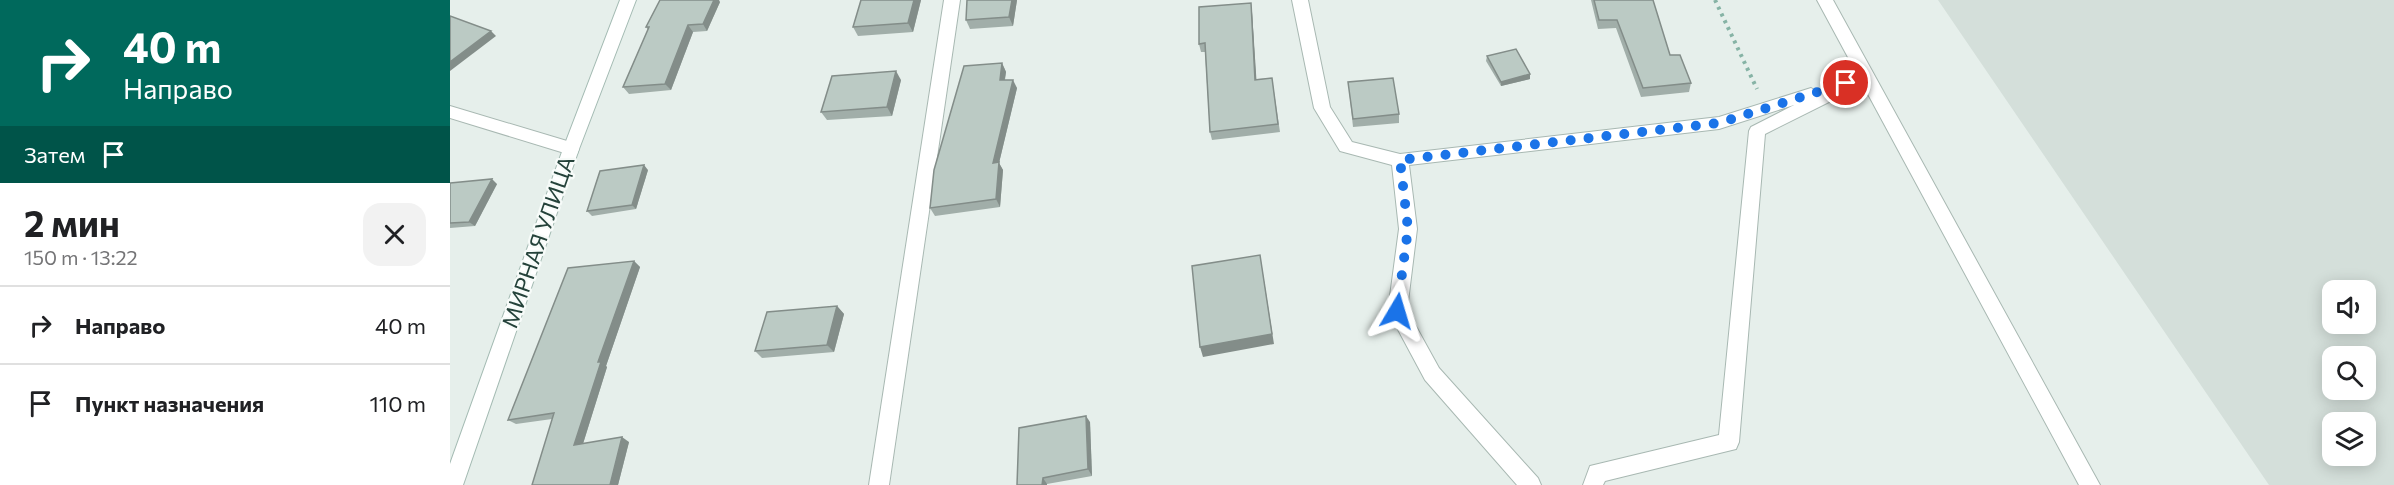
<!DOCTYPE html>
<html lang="ru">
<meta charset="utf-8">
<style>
:root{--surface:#fff;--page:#f2f2f2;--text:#202124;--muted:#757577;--line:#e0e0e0}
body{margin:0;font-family:Commissioner,sans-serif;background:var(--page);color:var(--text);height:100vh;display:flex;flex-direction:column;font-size:22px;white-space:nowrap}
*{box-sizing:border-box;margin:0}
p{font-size:20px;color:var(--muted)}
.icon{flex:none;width:33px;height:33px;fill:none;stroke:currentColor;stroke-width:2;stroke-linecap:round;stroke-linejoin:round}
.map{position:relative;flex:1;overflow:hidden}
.side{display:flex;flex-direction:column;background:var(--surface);width:450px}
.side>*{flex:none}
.guide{background:#00695c;color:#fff;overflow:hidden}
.buttons{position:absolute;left:1872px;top:280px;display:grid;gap:12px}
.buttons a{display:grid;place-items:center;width:54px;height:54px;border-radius:12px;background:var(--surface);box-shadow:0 3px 15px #0003;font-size:30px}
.pin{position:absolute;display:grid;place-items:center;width:51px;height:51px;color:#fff;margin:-26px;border:3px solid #fff;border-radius:50%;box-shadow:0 2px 6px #0007}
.me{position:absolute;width:66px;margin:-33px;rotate:7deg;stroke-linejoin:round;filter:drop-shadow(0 0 4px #0008)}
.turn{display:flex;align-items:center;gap:21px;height:126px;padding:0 24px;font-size:27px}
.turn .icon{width:78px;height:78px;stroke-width:2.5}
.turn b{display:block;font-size:42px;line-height:51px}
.then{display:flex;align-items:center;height:57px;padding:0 24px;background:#0003;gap:12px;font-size:22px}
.round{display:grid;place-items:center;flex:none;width:63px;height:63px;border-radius:18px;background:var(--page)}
.overview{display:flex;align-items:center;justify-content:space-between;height:102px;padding:0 24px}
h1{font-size:36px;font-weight:700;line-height:45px}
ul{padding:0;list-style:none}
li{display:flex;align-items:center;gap:18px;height:78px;padding:0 24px;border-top:2px solid var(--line)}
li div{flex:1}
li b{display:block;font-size:22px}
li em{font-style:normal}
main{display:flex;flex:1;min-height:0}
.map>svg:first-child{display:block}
.built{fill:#d4dfda;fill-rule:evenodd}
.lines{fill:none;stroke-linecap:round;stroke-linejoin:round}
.minor-casing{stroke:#a8b8b2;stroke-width:2}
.secondary-casing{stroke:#a4bbb3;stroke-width:2}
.path{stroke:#86b3a5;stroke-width:4;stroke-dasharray:3 4.5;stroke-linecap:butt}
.minor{fill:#fff;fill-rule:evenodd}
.secondary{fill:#fff;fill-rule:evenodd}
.wall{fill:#a1aea9}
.shaded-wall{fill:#838d89}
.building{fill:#bbcac4;stroke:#838d89;stroke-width:1.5}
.route{stroke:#1a73e8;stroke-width:10;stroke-dasharray:0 18}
.labels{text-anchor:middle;stroke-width:4.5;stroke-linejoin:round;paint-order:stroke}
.street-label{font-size:22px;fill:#24423a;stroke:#f7fbf9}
</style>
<main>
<section class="side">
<div class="guide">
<div class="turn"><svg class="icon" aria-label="right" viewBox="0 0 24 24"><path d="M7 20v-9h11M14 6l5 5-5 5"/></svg><div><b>40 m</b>Направо</div></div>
<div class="then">Затем<svg class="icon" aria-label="arrive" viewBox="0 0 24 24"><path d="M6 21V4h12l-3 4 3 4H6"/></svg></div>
</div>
<div class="overview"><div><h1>2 мин</h1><p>150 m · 13:22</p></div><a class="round"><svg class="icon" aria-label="close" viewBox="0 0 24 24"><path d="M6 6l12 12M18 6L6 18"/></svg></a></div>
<ul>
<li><svg class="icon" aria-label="right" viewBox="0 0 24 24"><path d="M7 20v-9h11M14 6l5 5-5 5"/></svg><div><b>Направо</b></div><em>40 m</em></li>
<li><svg class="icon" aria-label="arrive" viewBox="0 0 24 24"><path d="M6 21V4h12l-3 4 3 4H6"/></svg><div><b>Пункт назначения</b></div><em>110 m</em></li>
</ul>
</section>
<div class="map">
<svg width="1944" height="485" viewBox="0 0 1944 485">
<rect width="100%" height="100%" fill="#e6efeb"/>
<path class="built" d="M1488,0H1944V485H1819ZM1882,291H1916V324H1882ZM1882,357H1916V390H1882ZM1882,423H1916V456H1882Z"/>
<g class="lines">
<defs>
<g id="minor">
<path d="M494,0H510L439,485H419Z"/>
<path d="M842,0H858L880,107L902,142L950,154L1269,117L1361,88L1369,93L1407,74L1367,0H1383L1650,485H1629L1413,85L1315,134L1289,442L1286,449L1155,481L1153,485H1133L1140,466L1269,435L1299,131L1301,127L1344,105L1269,129L959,165L967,229L957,310L989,368L1088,478L1091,485H1067L975,380L938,311L949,229L942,165L890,151L864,108Z"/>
<path d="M0,106L127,144L129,149L127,154L121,155L0,118Z"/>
</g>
<path id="secondary" d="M170,0H186L129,149L13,485H0V464L113,149Z"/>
</defs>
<use href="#minor" class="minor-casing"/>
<use href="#secondary" class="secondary-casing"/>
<path class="path" d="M1265,0L1307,89"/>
<use href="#minor" class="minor"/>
<use href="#secondary" class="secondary"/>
</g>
<g class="wall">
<path d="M411,0H471L463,32L408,36L403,27Z"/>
<path d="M567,0L563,26L520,29L516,20Z"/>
<path d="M1141,0H1203L1220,55L1241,83L1239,92L1191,97L1166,28L1148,29Z"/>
<path d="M270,2L257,31L243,32L221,90L179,94L173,87L198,30L196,27Z"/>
<path d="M802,12L806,79L822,78L830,132L762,140L760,132L755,52H751L749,44Z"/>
<path d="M1037,56L1080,74V79L1051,86L1036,61Z"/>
<path d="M552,63L556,72L555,80L567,88L549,163L553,170L550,207L485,216L480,208Z"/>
<path d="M451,80L442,116L377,120L371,112Z"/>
<path d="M899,90L949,114V123L903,127Z"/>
<path d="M198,170L186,209L142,216L137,211Z"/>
<path d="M0,183L47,184L25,226L0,228Z"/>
<path d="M184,261L190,267L156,366L157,367L133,444L179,442L168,485L102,419L66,424L58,420Z"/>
<path d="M387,306L394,314L384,352L312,358L305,351Z"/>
<path d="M640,422L642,476L597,484L567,485Z"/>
</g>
<g class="shaded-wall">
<path d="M264,0H269L270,2L257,31L253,24Z"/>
<path d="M464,0H471L463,32L458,23Z"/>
<path d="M562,0H567L563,26L559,17Z"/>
<path d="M801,3L802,12L807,88L805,80Z"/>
<path d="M238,25L243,32L221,90L215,84Z"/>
<path d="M41,31L46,36L0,71V62Z"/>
<path d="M552,63L556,72L553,89L550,80Z"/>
<path d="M446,71L451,80L442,116L437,107Z"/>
<path d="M1080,74V79L1051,86V82Z"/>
<path d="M563,80L567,88L549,163L553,170L550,207L546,199L543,163Z"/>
<path d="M194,165L198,170L186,209L182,205Z"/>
<path d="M42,179L47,184L25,226L19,222Z"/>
<path d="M810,255L824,344L753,357L750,347Z"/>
<path d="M184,261L190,267L156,366L157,367L131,450L124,445L148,362Z"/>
<path d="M387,306L394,314L384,352L377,345Z"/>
<path d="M636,416L640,422L642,476L638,469Z"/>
<path d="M172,437L179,442L168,485H160Z"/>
<path d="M593,478L597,484V485H592Z"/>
</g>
<g class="building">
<path d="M210,0H264L253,24L238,25L215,84L173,87L199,27H196Z"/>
<path d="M411,0H464L458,23L403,27Z"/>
<path d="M517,0H562L559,17L516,20Z"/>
<path d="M1144,0H1203L1220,55H1230L1241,83L1193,88L1167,20H1149Z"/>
<path d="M801,3L805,80L822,78L828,124L760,132L755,43L749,44V7Z"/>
<path d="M0,16L41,31L0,62Z"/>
<path d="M1066,49L1080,74L1051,82L1037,56Z"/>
<path d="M552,63L550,80H563L543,163L549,162L546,199L480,208L484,170L514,66Z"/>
<path d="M446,71L437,107L371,112L382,76Z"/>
<path d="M943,78L949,114L903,119L898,82Z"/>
<path d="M194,165L182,205L137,211L150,171Z"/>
<path d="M42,179L19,222L0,223V183Z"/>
<path d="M810,255L822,334L750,347L742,266Z"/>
<path d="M184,261L148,362H151L124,445L172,437L160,485H82L104,413L58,420L118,268Z"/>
<path d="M387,306L377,345L305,351L317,312Z"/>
<path d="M636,416L638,469L593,478L592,485H567L569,428Z"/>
</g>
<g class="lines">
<path class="route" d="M947,311L958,229L950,160L1269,123L1396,83"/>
</g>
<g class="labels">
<g class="street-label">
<text transform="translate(88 242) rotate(-71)" y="8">МИРНАЯ УЛИЦА</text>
</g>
</g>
</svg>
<div class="buttons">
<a><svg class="icon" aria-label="sound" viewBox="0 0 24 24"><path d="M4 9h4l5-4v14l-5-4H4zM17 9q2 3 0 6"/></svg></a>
<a><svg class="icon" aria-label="search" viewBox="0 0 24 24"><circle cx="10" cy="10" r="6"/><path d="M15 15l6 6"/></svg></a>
<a><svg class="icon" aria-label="layers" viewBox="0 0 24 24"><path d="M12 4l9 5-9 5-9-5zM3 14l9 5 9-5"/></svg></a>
</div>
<div class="pin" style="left:1396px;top:83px;background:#d93025"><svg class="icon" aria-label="arrive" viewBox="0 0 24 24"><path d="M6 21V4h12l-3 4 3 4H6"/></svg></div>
<svg class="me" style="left:947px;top:311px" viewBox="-20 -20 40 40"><path d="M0-17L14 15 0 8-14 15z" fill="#1a73e8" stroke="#fff" stroke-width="4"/></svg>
</div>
</main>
